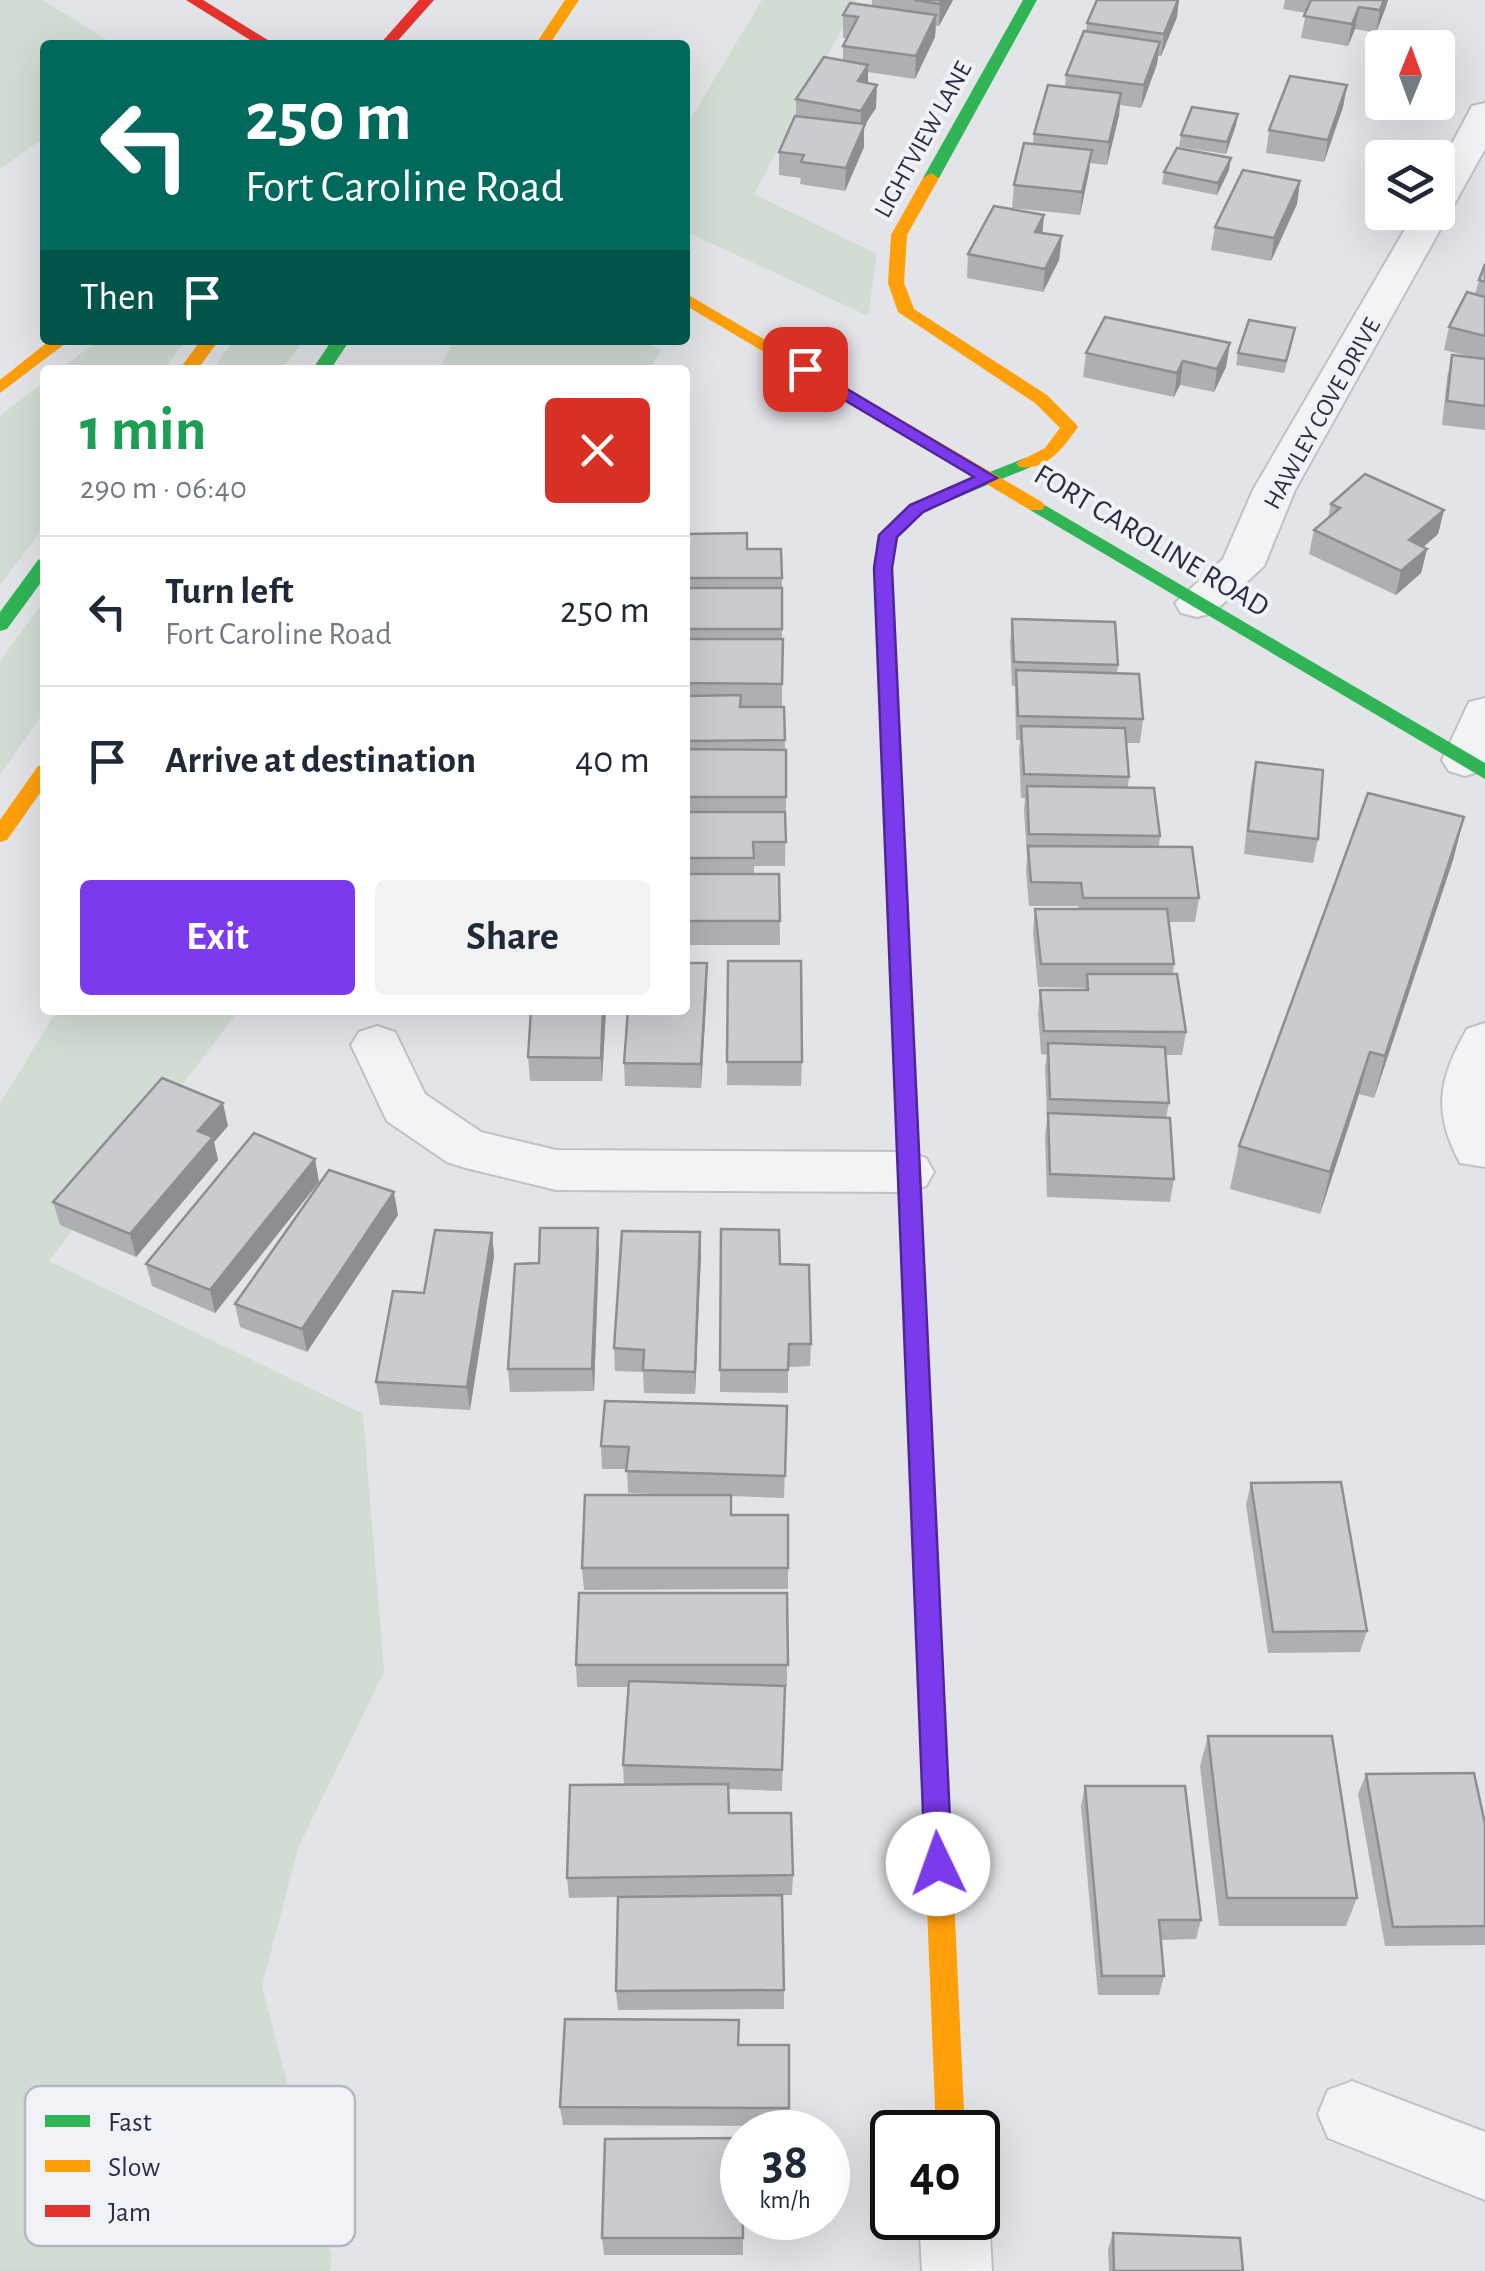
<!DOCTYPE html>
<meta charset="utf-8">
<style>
:root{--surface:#fff;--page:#f2f2f3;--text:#1f2937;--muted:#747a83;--line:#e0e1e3;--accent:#7c3aed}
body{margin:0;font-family:"Alegreya Sans",sans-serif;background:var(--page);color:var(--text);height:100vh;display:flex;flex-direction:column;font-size:38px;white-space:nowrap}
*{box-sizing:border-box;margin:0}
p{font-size:32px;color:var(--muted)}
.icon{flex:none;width:55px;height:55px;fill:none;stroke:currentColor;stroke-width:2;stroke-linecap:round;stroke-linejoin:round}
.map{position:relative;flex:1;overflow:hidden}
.drawer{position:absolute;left:40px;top:365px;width:650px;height:650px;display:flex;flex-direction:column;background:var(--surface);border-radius:10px;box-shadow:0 10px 40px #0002}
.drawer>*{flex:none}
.top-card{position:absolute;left:40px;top:40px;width:650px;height:305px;border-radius:10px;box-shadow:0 10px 40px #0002;background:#00695c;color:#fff;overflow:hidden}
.needle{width:65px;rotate:1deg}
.fabs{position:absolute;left:1365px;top:30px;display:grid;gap:20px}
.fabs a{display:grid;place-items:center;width:90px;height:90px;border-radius:10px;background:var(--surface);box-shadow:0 10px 40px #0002;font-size:50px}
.speed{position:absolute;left:720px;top:2110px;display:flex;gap:20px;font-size:50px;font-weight:700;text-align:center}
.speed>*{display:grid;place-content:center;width:130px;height:130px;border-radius:50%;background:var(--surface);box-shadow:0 10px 40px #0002;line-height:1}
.speed small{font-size:25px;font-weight:400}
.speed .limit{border:5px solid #111;border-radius:15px;background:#fff;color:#111}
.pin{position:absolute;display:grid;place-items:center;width:85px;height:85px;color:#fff;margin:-42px;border-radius:20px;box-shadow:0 5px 15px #0006}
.me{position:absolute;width:110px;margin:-55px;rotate:357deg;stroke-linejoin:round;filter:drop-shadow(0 0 8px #0008)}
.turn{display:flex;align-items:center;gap:35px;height:210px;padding:0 40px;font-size:45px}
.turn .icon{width:130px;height:130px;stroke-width:2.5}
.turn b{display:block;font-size:70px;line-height:85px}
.then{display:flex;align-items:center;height:95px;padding:0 40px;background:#0003;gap:20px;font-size:38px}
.round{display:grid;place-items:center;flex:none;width:105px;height:105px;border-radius:10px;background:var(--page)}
.summary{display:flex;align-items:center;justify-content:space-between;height:170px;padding:0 40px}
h1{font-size:60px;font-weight:700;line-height:75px;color:#1e9e55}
.action{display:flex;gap:20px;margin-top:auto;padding:20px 40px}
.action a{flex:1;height:115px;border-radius:10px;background:var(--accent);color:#fff;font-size:40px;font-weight:700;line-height:115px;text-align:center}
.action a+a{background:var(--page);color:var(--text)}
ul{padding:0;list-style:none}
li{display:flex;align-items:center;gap:30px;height:150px;padding:0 40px;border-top:2px solid var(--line)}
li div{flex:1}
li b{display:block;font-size:38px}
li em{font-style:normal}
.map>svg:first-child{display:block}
.green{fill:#d1dcd3}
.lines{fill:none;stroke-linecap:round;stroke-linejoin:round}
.street-casing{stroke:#c0c1c6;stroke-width:4}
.street{fill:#f2f3f5;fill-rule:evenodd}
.fast{fill:#30b455;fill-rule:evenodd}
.slow{fill:#ff9f0a;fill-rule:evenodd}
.jam{fill:#e5322d;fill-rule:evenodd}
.wall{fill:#aeafb3}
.shaded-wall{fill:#8d8e92}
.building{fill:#cacbd0;stroke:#8d8e92;stroke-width:2.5}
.route{fill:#7c3aed;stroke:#51269a;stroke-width:2.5}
.labels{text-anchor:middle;stroke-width:8;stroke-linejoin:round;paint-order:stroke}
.far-street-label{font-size:25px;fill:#292d43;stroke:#f1f2f8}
.street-label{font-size:30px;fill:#292d43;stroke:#f1f2f8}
.key{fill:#f1f2f8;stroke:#b5b7c2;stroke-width:2.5}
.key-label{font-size:28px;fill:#292d43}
</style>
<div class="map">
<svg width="1485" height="2271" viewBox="0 0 1485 2271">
<rect width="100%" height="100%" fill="#e3e4e8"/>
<g class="green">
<path d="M0,0H43L115,45H45V137L0,169Z"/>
<path d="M762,0H857L754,194L877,254L868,316L685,231V128Z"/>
<path d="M98,340H186L163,370H60Z"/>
<path d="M234,340H304L282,370H212Z"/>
<path d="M454,340H639L662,350L648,370H438Z"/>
<path d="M45,381V526L0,585V416Z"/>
<path d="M45,600V710L0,775V661Z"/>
<path d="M57,1010H239L49,1261L363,1414L384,1672L298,1848L262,1986L332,2256L330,2271H0V1104Z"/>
</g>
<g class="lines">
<defs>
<g id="street">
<path d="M1485,103V149L1295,490L1264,566L1213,613L1197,617L1181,613L1175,603L1223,559L1253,490L1415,212H1438V170L1472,106Z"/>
<path d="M1485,698V765L1481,771L1465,776L1449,771L1442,760L1469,702Z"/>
<path d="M1485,1023V1167L1460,1163C1432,1111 1439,1078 1467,1029Z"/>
<path d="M377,1026L395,1032L425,1094L481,1132L556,1150L907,1152L926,1158L934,1172L926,1186L907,1192L556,1190L466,1168L447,1162L387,1121L351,1045L359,1032Z"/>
<path d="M1352,2081L1485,2132V2200L1328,2138L1318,2114L1328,2090Z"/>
<path d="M978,2193L989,2218L992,2271H922L919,2218H978Z"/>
</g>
</defs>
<use href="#street" class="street-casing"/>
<use href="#street" class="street"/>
<g class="fast">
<path d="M1023,0H1037L939,178L925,181L923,178Z"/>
<path d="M332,340H350L330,370H312Z"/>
<path d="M1025,458L1031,459V467L922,512L897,537L892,569L931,1405L928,1412L919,1415L910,1412L907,1405L874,569L879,535L910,504Z"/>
<path d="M1036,500L1485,763V779L1030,510V502Z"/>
<path d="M45,558V577L7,629L0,631V612L38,560Z"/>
</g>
<g class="slow">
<path d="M565,0H579L549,45H535Z"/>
<path d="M931,173L939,178L907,235L904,283L914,309L1047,395L1075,423L1078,427C1063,448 1047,471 1019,467L1016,463L1045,448L1060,428L1035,403L898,312L888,283L891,235L923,178Z"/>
<path d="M685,293L1042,502L1045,506L1042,510H1030L685,305Z"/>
<path d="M50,340H70L0,393V380Z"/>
<path d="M201,340H219L197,370H179Z"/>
<path d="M45,764V786L7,840L0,842V820L38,766Z"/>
<path d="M919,1395L928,1398L931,1405L965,2132H936L907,1405L910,1398Z"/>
</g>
<g class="jam">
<path d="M186,0H203L276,45H258Z"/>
<path d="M419,0H434L394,45H379Z"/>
</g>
</g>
<g class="wall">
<path d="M872,0H953L939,26H936L935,37L915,79L868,72V83L876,108L864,126V147L845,191L800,184L801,178L779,175V152L796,116V99L843,60V46L847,38H843V15L872,6Z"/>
<path d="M1285,0H1388L1376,33L1355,29L1348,46L1301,38L1306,13L1283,9Z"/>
<path d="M1177,17L1161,56H1158L1157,64L1141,108L1120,105L1107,165L1090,163L1080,215L1012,208L1014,185L1033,144L1034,134L1065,87L1066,75L1086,32L1087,23Z"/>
<path d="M1347,85L1343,107L1324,162L1266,153L1269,130Z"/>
<path d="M1236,125L1226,154L1179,147L1181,135Z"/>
<path d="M1229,170L1217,195L1162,184L1164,172Z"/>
<path d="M1300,181L1297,204L1271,261L1211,250L1215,227Z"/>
<path d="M1062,236L1059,260L1043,292L967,278L968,254Z"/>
<path d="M1485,264V430L1442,425L1447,378L1452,355L1472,357L1444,350L1449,327L1475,294L1479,280Z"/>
<path d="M1293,340L1284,373L1236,365L1238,353Z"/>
<path d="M1230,343L1226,367L1214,392L1180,385L1174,397L1083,377L1086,353Z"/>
<path d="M1331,504L1444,510L1438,534L1423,547L1427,549L1421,573L1396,595L1309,554L1314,530L1328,518Z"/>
<path d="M685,534L747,549L782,578V707H784L786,797L785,866H754V874H779L780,945H685Z"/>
<path d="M1012,619L1118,665L1117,673L1143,719L1140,743H1126L1129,777L1128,787L1160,836L1159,847L1199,898L1195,922H1169L1174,964L1173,974L1186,1032L1182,1055H1165L1169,1103L1166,1118L1174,1179L1170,1202L1047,1197L1045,1136L1047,1120L1045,1067L1047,1055L1041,1054L1038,1014L1040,990H1085V988L1038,987L1033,932L1035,909H1079L1078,906H1029L1026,870L1027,858L1024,810L1025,798H1021L1019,750L1020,740H1016L1015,686H1012L1010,643Z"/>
<path d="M1256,762L1318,839L1313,863L1244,854L1251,786Z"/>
<path d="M1464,817L1453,860L1374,1098L1359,1094L1320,1214L1230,1189L1239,1146Z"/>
<path d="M728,961L802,1062L801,1086L727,1085Z"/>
<path d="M707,987L701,1088L625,1086L624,1063Z"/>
<path d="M606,1010L602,1081H530L528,1057Z"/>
<path d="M228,1126L214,1142L218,1160L136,1257L60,1225L53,1202Z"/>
<path d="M315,1159L319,1182L215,1313L152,1286L146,1264Z"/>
<path d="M398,1215L307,1352L240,1327L235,1304Z"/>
<path d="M721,1229L780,1264L811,1344L810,1366L788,1367V1393L720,1392Z"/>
<path d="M492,1233L494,1256L470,1410L380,1405L376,1382L424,1293Z"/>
<path d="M599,1251L594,1391L510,1392L508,1369L539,1263Z"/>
<path d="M701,1255L695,1394L644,1393L643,1372L615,1371L614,1348Z"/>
<path d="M787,1406L784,1498L731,1496V1515H788V1589L584,1590L582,1568L684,1495L628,1493L627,1469H602L601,1446Z"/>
<path d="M1251,1483L1367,1631L1360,1652L1268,1653L1246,1505Z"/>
<path d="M787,1593V1686H785L782,1791L728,1789L729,1813L793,1875L792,1895L725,1896L784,1990V2009L618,2010L616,1991L618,1897L569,1898L567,1878L624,1785L623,1765L628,1687H577L576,1665Z"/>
<path d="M1208,1736L1357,1898L1346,1926H1219L1200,1766Z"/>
<path d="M1366,1774L1485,1824V1945L1385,1946L1358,1794Z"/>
<path d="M1085,1786L1201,1920L1196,1939L1161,1940L1164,1976L1159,1995H1098L1081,1806Z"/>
<path d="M739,2045L789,2108V2126L563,2125L560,2107Z"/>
<path d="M742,2218H789V2224H743V2255H604L602,2238Z"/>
<path d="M1113,2233L1243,2271H1109L1108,2250Z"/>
</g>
<g class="shaded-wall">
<path d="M942,0H953L939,26L940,4Z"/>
<path d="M1178,0H1179L1177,17L1161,56L1164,34Z"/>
<path d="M1384,0H1388L1386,7L1376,33L1380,10Z"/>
<path d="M1359,7L1355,29L1348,46L1352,24Z"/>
<path d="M936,15L935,37L915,79L916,56Z"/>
<path d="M1160,42L1157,64L1141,108L1144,85Z"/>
<path d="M868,65V88L858,81Z"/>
<path d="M877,85L876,108L864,126V147L845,191L846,168L860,133L861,111Z"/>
<path d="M1347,85L1343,107L1324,162L1328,140Z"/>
<path d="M1121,93L1119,116L1107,165L1109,142Z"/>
<path d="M1238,114L1236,125L1226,154L1227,142Z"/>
<path d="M1092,150L1089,172L1080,215L1082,192Z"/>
<path d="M1231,158L1229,170L1217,195L1218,183Z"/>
<path d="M1300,181L1297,204L1271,261L1274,238Z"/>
<path d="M1044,215L1042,238L1035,232Z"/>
<path d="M1062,236L1059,260L1043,292L1045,269Z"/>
<path d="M1230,343L1226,367L1214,392L1217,369Z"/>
<path d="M1183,361L1180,385L1174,397L1177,373Z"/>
<path d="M1444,510L1438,534L1404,564L1409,540Z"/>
<path d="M1427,549L1421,573L1396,595L1401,571Z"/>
<path d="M1464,817L1453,860L1374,1098L1385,1056Z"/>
<path d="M707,963V987L701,1088V1064Z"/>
<path d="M603,1010H606L602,1081L601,1058Z"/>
<path d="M1370,1052L1359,1094L1320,1214L1330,1172Z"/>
<path d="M223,1103L228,1126L214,1142L218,1160L136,1257L130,1234L198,1131Z"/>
<path d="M315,1159L319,1182L215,1313L210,1290Z"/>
<path d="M394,1192L398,1215L307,1352L302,1329Z"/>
<path d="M598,1228L599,1251L594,1391L592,1369Z"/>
<path d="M700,1232L701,1255L695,1394V1372Z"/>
<path d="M492,1233L494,1256L470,1410L467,1387Z"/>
</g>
<g class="building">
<path d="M914,0H942L940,4Z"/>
<path d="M1097,0H1178L1164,34L1087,23Z"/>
<path d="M1311,0H1384L1380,10L1359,7L1352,24L1304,16Z"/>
<path d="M850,3L936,15L916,56L843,46L858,17L843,15Z"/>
<path d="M1084,31L1160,42L1144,85L1066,75Z"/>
<path d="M824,57L868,65L858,81L877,85L861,111L796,99Z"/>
<path d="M1290,76L1347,85L1328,140L1269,130Z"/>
<path d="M1048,85L1121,93L1109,142L1034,134Z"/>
<path d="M1192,107L1238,114L1227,142L1181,135Z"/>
<path d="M795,116L865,124L846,168L801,162L804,155L779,152Z"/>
<path d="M1024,143L1092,150L1082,192L1014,185Z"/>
<path d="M1177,148L1231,158L1218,183L1164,172Z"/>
<path d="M1243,170L1300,181L1274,238L1215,227Z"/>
<path d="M994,206L1044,215L1035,232L1062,236L1045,269L968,254Z"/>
<path d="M1485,264V282L1479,280Z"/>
<path d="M1467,292L1485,297V336L1449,327Z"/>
<path d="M1105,317L1230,343L1217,369L1183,361L1177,373L1086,353Z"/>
<path d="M1249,320L1295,328L1286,361L1238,353Z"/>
<path d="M1452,355L1485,359V406L1447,401Z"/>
<path d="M1365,474L1444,510L1409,540L1427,549L1401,571L1314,530L1340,508L1331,504Z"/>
<path d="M747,533V549H781L782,578H685V534Z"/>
<rect x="685" y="588" width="97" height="41"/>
<path d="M1012,619L1115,622L1118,665L1014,662Z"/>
<path d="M685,639H783L782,684L685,683Z"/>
<path d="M1016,670L1139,674L1143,719L1018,716Z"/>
<path d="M741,695L740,707H784L785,740L685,741V696Z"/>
<path d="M1021,726L1125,728L1129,777L1024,774Z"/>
<path d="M685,749L786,750V797H685Z"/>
<path d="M1256,762L1323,770L1318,839L1248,831Z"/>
<path d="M1027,786L1154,788L1160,836L1029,834Z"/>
<path d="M1368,793L1464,817L1385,1056L1370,1052L1330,1172L1239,1146Z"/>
<path d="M685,812H785L786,842H753L754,858H685Z"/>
<path d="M1028,846L1192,847L1199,898H1083L1081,883L1031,882Z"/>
<path d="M685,874H779L780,921H685Z"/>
<path d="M1035,909H1167L1174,964H1041Z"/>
<path d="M728,961H801L802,1062H727Z"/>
<path d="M685,963H707L701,1064L624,1063L628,1010H685Z"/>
<path d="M1087,974H1177L1186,1032L1044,1031L1040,990H1088Z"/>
<path d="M531,1010H603L601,1058L528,1057Z"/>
<path d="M1048,1043L1165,1047L1169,1103L1050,1099Z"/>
<path d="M162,1078L223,1103L198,1131L213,1137L130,1234L53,1202Z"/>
<path d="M1048,1113L1170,1118L1174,1179L1050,1174Z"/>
<path d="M254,1133L315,1159L210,1290L146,1264Z"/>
<path d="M329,1170L394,1192L302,1329L235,1304Z"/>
<path d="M540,1228H598L592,1369H508L515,1264L539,1263Z"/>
<path d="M721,1229L779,1230L780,1264L809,1265L811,1344H789L788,1370H720Z"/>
<path d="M435,1230L492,1233L467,1387L376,1382L393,1291L424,1293Z"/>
<path d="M622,1231L700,1232L695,1372L643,1370L644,1350L614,1348Z"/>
<path d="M605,1401L787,1406L785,1476L626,1471L629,1447L601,1446Z"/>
<path d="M1341,1482L1367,1631L1273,1632L1251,1483Z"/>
<path d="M585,1495H731V1515H788V1568H582Z"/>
<path d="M579,1593H787L788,1665H576Z"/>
<path d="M629,1681L785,1686L782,1770L623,1765Z"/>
<path d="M1208,1736H1332L1357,1898H1227Z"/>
<path d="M1474,1773L1485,1824V1926L1393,1927L1366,1774Z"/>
<path d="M728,1784L729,1813H791L793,1875L567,1878L570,1785Z"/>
<path d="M1085,1786H1185L1201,1920H1159L1164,1976H1102Z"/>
<path d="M782,1895L784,1990L616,1991L618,1897Z"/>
<path d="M565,2019L739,2020L738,2045H789V2108L560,2107Z"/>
<path d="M742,2138L743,2238H602L605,2139Z"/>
<path d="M1113,2233L1240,2238L1243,2271H1114Z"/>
</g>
<path class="route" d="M805,364L997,478L923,512L897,537L892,568L952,1864L948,1873L938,1876L929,1873L925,1864L874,568L879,535L910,505L974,477L799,373V365Z"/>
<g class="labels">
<g class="far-street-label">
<text transform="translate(922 139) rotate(-61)" y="9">LIGHTVIEW LANE</text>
<text transform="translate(1321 413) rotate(-61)" y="9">HAWLEY COVE DRIVE</text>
</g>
<g class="street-label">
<text transform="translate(1152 540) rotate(31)" y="10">FORT CAROLINE ROAD</text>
</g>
</g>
<rect x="25" y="2086" width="330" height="160" rx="15" class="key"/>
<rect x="45" y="2115" width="45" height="12" fill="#30b455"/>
<rect x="45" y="2160" width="45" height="12" fill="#ff9f0a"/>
<rect x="45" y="2205" width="45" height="12" fill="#e5322d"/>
<g class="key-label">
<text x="108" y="2131">Fast</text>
<text x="108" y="2176">Slow</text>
<text x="108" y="2221">Jam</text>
</g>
</svg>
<div class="fabs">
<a><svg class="needle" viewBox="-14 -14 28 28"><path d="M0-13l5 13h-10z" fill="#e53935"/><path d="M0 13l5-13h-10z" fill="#747a83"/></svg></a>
<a><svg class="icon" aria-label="layers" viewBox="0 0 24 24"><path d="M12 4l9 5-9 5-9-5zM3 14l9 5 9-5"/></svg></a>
</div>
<div class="speed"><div>38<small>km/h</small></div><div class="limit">40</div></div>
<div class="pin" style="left:805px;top:369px;background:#d93025"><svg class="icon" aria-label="arrive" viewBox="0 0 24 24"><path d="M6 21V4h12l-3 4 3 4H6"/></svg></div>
<svg class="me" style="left:938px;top:1864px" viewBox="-20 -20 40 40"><circle r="19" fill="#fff"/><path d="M0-13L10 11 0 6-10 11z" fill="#7c3aed"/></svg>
<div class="top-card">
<div class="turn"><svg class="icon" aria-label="left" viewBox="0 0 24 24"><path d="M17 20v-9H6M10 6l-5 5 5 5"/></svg><div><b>250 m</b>Fort Caroline Road</div></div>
<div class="then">Then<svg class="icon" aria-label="arrive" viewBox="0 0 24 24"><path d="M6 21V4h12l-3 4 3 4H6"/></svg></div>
</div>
<section class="drawer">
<div class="summary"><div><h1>1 min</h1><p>290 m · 06:40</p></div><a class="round" style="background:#d93025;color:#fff"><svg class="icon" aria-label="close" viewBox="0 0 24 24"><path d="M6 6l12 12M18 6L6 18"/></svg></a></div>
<ul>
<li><svg class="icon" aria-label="left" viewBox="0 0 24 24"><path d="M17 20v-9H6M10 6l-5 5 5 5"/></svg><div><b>Turn left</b><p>Fort Caroline Road</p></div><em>250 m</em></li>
<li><svg class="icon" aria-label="arrive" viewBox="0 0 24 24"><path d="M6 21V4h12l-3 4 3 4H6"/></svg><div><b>Arrive at destination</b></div><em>40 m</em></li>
</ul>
<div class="action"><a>Exit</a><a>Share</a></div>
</section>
</div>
